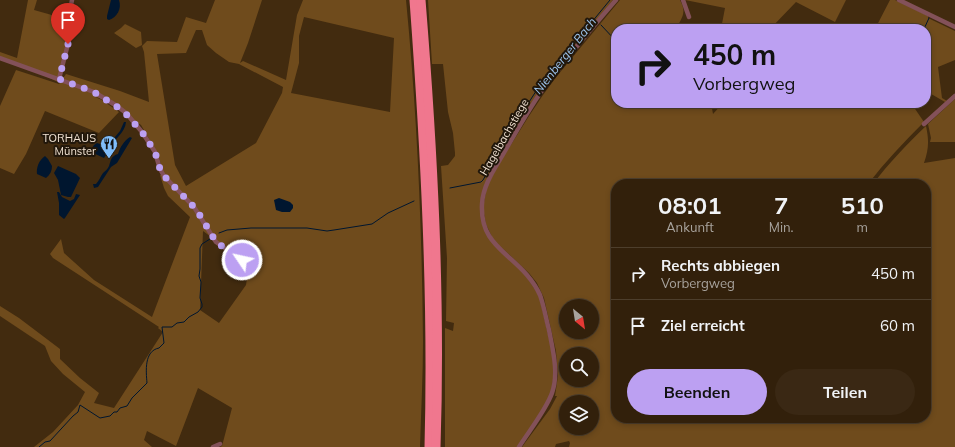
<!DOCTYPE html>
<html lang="de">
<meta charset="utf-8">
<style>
:root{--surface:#32200b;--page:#3a2814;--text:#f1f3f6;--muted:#a8a39d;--line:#4d3e2c;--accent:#bca0f2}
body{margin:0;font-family:Mulish,sans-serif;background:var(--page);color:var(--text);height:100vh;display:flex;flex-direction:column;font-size:15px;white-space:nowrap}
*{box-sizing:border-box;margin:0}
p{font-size:13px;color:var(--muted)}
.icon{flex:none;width:22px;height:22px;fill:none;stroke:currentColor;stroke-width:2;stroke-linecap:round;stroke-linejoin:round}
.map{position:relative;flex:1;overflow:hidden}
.side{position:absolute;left:611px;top:179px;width:320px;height:244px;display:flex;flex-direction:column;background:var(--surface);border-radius:16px;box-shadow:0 2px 6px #0003,0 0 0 1px var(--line)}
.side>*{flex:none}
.banner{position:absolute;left:611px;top:24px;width:320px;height:84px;border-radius:16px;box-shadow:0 2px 6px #0003,0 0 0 1px var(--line);background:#bca0f2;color:#111;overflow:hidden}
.needle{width:26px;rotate:150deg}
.controls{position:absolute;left:559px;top:299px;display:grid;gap:8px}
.controls a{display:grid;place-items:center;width:40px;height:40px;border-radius:50%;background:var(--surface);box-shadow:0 2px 6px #0003,0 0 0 1px var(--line);font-size:20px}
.pin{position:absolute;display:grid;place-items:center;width:34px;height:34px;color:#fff;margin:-41px -17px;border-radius:50% 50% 50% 0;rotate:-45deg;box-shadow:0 0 4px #0007}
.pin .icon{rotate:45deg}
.me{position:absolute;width:44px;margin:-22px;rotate:304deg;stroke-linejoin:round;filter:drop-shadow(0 0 3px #0008)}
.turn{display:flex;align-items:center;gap:14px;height:84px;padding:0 16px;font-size:18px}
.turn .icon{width:52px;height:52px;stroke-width:2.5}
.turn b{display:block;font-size:28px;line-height:34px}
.eta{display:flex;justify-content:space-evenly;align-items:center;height:68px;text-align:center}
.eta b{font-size:24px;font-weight:700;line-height:28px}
.primary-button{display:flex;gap:8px;margin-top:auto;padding:8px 16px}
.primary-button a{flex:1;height:46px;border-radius:24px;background:var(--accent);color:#111;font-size:16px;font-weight:700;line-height:46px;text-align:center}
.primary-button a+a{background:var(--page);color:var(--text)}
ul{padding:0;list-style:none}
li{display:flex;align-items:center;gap:12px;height:52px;padding:0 16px;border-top:1px solid var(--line)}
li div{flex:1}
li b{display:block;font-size:15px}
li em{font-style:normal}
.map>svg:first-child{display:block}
.green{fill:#6f4b1c;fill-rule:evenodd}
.water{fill:#00162f}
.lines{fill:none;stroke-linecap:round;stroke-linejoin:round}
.stream{stroke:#00162f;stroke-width:1}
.street{stroke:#835159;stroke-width:4.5}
.highway{stroke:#f0778e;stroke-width:9}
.route{stroke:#bca0f2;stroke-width:7;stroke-dasharray:0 12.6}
.labels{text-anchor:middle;stroke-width:4;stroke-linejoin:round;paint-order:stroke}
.street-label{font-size:11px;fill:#f3e4d4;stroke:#21170b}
.poi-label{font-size:11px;fill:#f3e4d4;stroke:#21170b;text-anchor:end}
.water-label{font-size:12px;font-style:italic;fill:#9ec6ef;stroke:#21170b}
</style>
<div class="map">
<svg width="955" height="447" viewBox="0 0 955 447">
<rect width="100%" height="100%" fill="#422b0f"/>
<g class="green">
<path d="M28,0H37L34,10L66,19L68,34L58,82L17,63L0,57V52L17,58Z"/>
<path d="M215,0H262L248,43L240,63L243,61L286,80L297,15L303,0H406C417,113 422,227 423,341C423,376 421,412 420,447H220L222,446L232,408L198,388L176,446L147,431L144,440L152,447H34L53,432L78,405L85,392L63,374L51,361L45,346L0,316V306L19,318L60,349V359L80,378L99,393L94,403L114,408L163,332L158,328L159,327L53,258L50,254L61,239L64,253L94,280L152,317L190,217L168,196L164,188L160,175H164L158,154L141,125L102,99L93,96L102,100L119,112L99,133L45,111L26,154L14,174L0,168V106L16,70L59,84L66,74L120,91L149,102L144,52L142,46L147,41L177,42L186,17L206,23ZM304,17L394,38L390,112L291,93L299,63V36ZM196,30H202L207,45L216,53L229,62L239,64L283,87L282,93L256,143L186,186L175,165L157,54L186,53ZM203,231L249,265L246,285L219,323L200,310Z"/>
<path d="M428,0H613L547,80L488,181L482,204L487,232L518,265L539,295L555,365L551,396L519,447H445V328L453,331L454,323L446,321L447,258L441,166L448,165L455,156V153L453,133L448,112L443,64H432Z"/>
<path d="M620,0H680C687,13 682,17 676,29H616V103H711L713,114L722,104L724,103H911L924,122C904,142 885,162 868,184H616V418H828L831,421L832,418H926V184H873C889,163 907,144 926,126C929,140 929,149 924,163L955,158V447H569L570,443L569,441L556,444L555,447H522L550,409L557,396H555L558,376L556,351L544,298L537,283L529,273L499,245L492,237L486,224L483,208L487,186L502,159L529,116L543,95L557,76ZM566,306H592V332H566ZM566,354H592V380H566ZM566,402H592V428H566Z"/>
<path d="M685,0H846L835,22L796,2L770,29H721L725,8Z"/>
<path d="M890,0H895L928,16V18L955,31V60L938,67L942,98L947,101L945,102L926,91V29H875Z"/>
<path d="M125,24L141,32L142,45L136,48L114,33L121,28Z"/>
<path d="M955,99V142H930L931,138L928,124Z"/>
</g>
<g class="water">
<path d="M111,0H119C122,9 117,17 109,20L107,19V16Z"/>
<path d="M124,122H126C125,133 114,139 110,148C109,150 108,153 108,155H106L104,158L91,152V150L94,145L97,143L103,145L109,144L120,131Z"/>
<path d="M130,137L132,138L117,163L111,167L98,187L94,188L93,184H96C99,181 100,177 103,173C105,171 108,169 109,166C111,160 111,156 118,154C120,147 124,141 130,137Z"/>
<path d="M45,156L48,159L52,166C52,171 50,175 46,178L37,174C36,168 39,160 45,156Z"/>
<path d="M58,166L76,174L80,178L71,197H68L61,195L58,180L54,173Z"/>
<path d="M57,192H59L62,197L70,201L74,199L76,194L80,195L65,218L64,219L59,215V203Z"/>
<path d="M279,198L290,202L293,205V208L290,212H282L276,210L274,200Z"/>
</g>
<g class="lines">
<g class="stream">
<path d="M601,25L616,41"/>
<path d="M924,29L929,18"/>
<path d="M522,113L540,85L610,0"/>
<path d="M450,188L481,182L483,180L520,117"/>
<path d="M219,233L227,230L251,228H307L327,231L334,230L372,224L388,213L414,201"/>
<path d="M39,447L45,442L50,441L73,416L78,412L80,405L100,418L110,416L114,412H117L120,408L127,406L132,398L147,383C146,371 144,351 159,348L164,343L162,327H172L177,323L184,322L189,317L198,312L202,307V304L200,298L201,282L199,276L200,269V248L202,244L210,239"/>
</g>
<g class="street">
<path d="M683,0L689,17"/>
<path d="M899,0L955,27"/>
<path d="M0,58L94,92L117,106L126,113L142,132L155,152L160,169L164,176L194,207L216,242L226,249L242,260"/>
<path d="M59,79L69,40L68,20L72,0"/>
<path d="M924,124L955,96"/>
<path d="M213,447L220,444"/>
<path d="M519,447C529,431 546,410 552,393C559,373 553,351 549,330C546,319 544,306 540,295C537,288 532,281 527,275C505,250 480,242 482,204C483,184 496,167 505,151C517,130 529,109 543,89C552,76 563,64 573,51C587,34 601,17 616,0"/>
</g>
<g class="highway">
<path d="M414,0C425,149 433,298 429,447"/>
<path d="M421,0C433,149 441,298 436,447"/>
</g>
</g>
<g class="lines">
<path class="route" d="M68,44L59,79L94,92L116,106L126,114L142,132L155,152L160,169L164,176L194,207L201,217L216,242L226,249L242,260"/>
</g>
<defs>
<symbol id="restaurant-pin" viewBox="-11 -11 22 30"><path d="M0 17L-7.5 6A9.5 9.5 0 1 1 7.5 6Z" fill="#80bdfa" stroke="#21170b"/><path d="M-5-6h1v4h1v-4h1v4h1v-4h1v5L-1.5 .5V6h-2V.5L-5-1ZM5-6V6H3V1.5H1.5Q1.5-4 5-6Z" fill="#111"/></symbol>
</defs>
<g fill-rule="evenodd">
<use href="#restaurant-pin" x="99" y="134" width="20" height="27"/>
</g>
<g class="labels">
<g class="street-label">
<text transform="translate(504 137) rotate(-60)" y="4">Hagelbachstiege</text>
</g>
<g class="poi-label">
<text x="96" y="142">TORHAUS<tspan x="96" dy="13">Münster</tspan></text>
</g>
<g class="water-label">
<text transform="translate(565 56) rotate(-52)" y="4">Nienberger Bach</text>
</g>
</g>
</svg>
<div class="controls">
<a><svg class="needle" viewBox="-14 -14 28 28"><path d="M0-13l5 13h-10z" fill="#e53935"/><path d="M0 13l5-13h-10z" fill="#a8a39d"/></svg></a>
<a><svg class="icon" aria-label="search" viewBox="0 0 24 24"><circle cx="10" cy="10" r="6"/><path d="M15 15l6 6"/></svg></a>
<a><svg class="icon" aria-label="layers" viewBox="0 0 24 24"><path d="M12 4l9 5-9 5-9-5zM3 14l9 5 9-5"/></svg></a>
</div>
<div class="pin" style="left:68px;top:44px;background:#d93025"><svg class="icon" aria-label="arrive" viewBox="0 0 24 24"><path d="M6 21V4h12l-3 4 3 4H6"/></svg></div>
<svg class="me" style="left:242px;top:260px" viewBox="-20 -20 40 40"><circle r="17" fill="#bca0f2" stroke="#fff" stroke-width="3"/><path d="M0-11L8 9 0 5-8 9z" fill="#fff"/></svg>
<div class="banner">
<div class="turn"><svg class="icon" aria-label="right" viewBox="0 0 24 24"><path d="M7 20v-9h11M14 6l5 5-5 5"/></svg><div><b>450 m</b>Vorbergweg</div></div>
</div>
<section class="side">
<div class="eta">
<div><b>08:01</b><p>Ankunft</p></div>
<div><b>7</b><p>Min.</p></div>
<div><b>510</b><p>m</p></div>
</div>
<ul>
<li><svg class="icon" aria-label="right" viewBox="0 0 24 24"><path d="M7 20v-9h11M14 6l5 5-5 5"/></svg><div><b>Rechts abbiegen</b><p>Vorbergweg</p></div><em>450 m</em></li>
<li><svg class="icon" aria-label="arrive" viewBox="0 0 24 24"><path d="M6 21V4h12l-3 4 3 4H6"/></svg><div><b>Ziel erreicht</b></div><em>60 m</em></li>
</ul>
<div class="primary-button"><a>Beenden</a><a>Teilen</a></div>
</section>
</div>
